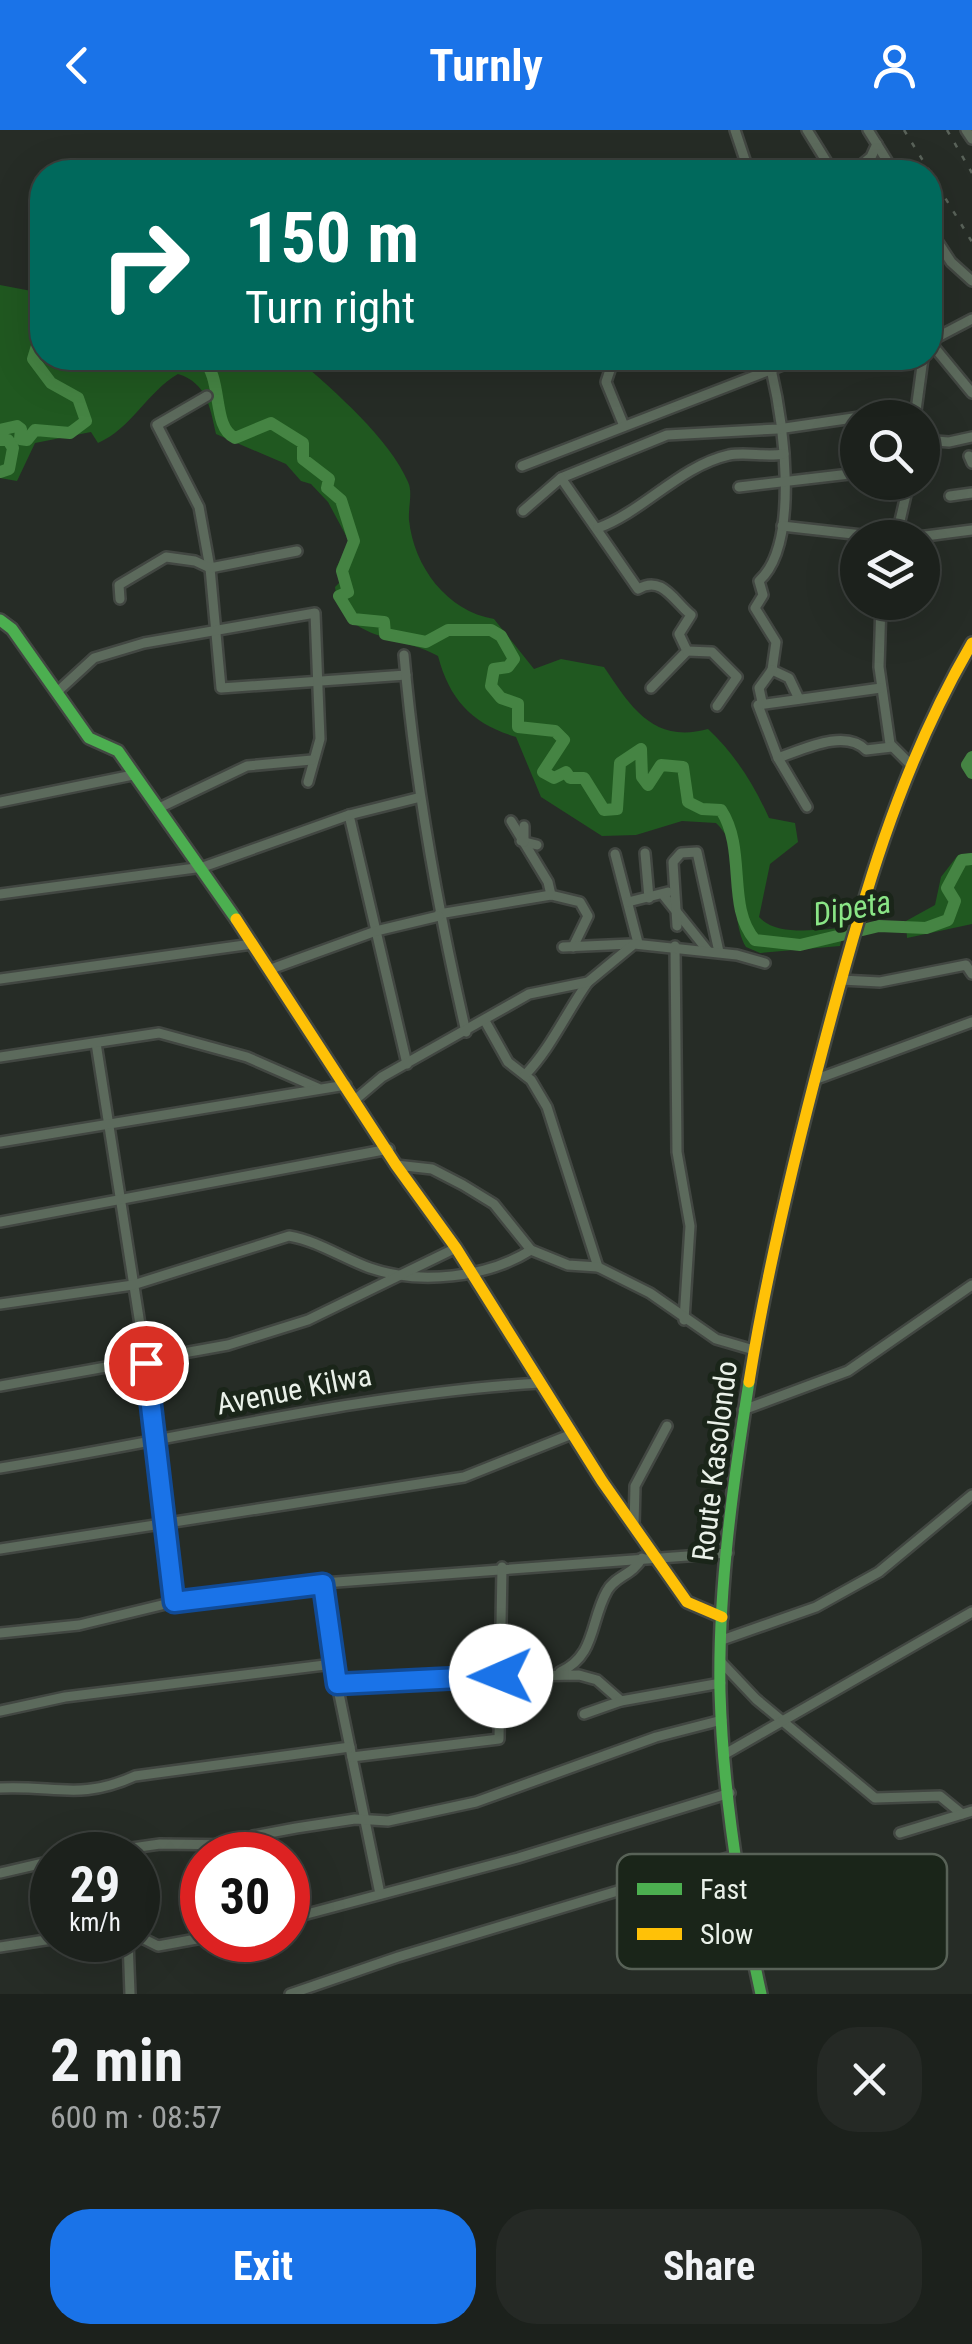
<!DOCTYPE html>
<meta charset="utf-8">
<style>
:root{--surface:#1c211c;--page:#252925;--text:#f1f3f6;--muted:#a0a3a3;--line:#3a3e3b;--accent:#1a73e8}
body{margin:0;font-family:"Roboto Condensed",sans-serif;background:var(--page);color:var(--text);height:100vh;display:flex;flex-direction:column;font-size:38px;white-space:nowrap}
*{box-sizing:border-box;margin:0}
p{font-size:32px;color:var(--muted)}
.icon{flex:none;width:55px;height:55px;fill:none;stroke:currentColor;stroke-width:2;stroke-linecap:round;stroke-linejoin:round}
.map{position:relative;height:1864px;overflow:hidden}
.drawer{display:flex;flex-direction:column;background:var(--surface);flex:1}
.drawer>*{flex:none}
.top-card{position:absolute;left:30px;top:30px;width:912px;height:210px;border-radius:40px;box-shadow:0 10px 40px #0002,0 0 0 2px var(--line);background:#00695c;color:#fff;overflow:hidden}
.controls{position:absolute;left:840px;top:270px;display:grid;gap:20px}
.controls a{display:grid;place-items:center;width:100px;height:100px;border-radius:50%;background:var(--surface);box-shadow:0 10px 40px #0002,0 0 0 2px var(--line);font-size:50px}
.speed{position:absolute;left:30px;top:1702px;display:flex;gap:20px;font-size:50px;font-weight:700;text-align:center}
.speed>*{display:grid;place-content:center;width:130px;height:130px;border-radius:50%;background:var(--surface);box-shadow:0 10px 40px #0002,0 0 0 2px var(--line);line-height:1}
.speed small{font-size:25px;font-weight:400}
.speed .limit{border:15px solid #d22;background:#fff;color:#111}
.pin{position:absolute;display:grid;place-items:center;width:85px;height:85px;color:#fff;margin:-42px;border:5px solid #fff;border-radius:50%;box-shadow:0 2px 10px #0007}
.me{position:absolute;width:110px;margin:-55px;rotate:269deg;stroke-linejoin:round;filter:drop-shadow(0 0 8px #0008)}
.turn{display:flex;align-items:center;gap:35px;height:210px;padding:0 50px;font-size:45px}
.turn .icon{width:130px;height:130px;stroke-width:2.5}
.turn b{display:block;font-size:70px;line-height:85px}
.round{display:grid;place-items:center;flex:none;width:105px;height:105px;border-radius:40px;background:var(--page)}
.head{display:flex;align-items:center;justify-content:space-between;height:170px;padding:0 50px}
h1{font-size:60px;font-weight:700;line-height:75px}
.primary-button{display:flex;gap:20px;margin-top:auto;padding:20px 50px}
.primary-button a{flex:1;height:115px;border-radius:40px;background:var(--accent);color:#fff;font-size:40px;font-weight:700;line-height:115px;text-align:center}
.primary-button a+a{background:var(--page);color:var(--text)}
header{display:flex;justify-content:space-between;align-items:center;height:130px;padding:0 50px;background:var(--accent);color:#fff;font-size:45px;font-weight:700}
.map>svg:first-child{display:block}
.green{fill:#205820}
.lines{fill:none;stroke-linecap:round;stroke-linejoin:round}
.river{stroke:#458443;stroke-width:12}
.street-casing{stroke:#424742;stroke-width:14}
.fast-casing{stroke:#424742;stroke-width:16}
.slow-casing{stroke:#424742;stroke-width:16}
.street{stroke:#5c6a5c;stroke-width:9}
.fast{stroke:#4caf50;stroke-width:11}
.slow{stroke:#ffc107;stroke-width:11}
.rail{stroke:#596259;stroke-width:2.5;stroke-dasharray:5 10;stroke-linecap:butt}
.route-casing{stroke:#114b97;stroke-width:25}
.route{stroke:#1a73e8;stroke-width:18}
.labels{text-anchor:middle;stroke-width:10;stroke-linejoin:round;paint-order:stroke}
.street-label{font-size:30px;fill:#eaf1e9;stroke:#1a2519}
.water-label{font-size:32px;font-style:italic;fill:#8ae586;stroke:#1a2519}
.key{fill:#1a2519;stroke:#586257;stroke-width:2.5}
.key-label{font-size:28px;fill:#eaf1e9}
</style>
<header><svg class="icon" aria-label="back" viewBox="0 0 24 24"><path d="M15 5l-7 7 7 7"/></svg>Turnly<svg class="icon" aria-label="person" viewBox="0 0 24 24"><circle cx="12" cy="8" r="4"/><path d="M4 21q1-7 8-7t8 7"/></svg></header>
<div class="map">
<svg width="972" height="1864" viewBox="0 0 972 1864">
<rect width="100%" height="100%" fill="#262c26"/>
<g class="green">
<path d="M0,155L42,163V228L299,230C334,261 390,309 408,352C413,362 408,378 409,390C414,437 447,481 494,489L534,539L561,529L604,537C631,577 653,614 708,599C735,624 754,655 769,688L795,693L798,712L770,734L759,787C777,807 819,799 844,798L840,816L760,823L746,817C725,779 750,725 716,693L682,691L636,705L602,706L541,667L516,607C473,594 450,571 438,526C400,504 341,512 335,457L340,452L336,438L350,413L328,372L311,354L301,351L286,334L216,304C210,277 207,253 178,244C147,262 131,299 98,313L91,302L35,313L17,351L0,348Z"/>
<path d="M972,723V794L907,808L906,791L935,775L941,747L958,725Z"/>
</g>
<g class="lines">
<g class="river">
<path d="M202,228C224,249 211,296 235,308L271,293L303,313V329L329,349L327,358L341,370L354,411L342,441L348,462L339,466L353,489L384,492L385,504L426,512L448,500H491L501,506L514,529L508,537L494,539L491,556L501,568L518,574V597L555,601L564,610L543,642L554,648L566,642L570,648H584L604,680L617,679L620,633L641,619L642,647L648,655L661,635L683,637L688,672L702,679L721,680C747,720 726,777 755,810L800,815L879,796L926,798L948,790L955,771L947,758L962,730L972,729"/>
<path d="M0,300L17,296L21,299L20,309L27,310L35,300L70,303L86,291L78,268L51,253L33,229L42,199"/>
<path d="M0,310H8L13,318L9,339L0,342"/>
<path d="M972,627L967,635L972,643"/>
</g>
<defs>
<g id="street">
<path d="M735,0L749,42"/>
<path d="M807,0L833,42"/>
<path d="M868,0L894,42"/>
<path d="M966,0L972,9"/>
<path d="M853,42L871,27L877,14"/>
<path d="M930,100L951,132L972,151"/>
<path d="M930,211L972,189"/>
<path d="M930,212L972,263"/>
<path d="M614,228L606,252L624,296"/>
<path d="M771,239C783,290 801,413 759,451L763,465L755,478L776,512L772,540L789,548L799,569"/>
<path d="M207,266L157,295L199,377L210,438L221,558L406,545"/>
<path d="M915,288L923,228"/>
<path d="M922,310L949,312L972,307"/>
<path d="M969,326L972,333"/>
<path d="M522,336L801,228"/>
<path d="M561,348L667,305L778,299L860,287"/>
<path d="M739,357L858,343"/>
<path d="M950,366L972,363"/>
<path d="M523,381L561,348L638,459C662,445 673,470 691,485L679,504L687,521L651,558"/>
<path d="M782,396L889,408"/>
<path d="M598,398C644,381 680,336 729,325C746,322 766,327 784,324"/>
<path d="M896,408L909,352"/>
<path d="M910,408L972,400"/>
<path d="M120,469L119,455L166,427L195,431L210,438L297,421"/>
<path d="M881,472L879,537L890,614L908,632"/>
<path d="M687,521L712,522L737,547L717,576"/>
<path d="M404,525C415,653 437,776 466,902"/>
<path d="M57,562L94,528L144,513L315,483L320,609L308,652"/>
<path d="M762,572L759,558L772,540"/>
<path d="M778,628C802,620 845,598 866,620L892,617"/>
<path d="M0,672L133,645"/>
<path d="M807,677L778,628L758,575L881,558"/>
<path d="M159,678L247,636L312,630"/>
<path d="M349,685L407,934"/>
<path d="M511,691L548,752L551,765"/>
<path d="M521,711L537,715"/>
<path d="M524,712V696"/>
<path d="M645,723L649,768"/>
<path d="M615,724L638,813"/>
<path d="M0,764L203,737L349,685L417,668"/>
<path d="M664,766L708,821"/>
<path d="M628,772L668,762"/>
<path d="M439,784L551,765L580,772L588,786L573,817"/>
<path d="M677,796L673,732L681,723L697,722L719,822"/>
<path d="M675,816L677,1022L690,1096L684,1190"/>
<path d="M563,817L631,814"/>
<path d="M271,839L376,801L439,786"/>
<path d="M0,849L252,814"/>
<path d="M841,850L880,852L966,835L972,844"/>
<path d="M485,891L508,932L531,950L547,977L598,1137"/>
<path d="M96,913L146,1233L174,1472"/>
<path d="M0,927L159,903L247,927L318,958"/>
<path d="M525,945C551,918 566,883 588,852"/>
<path d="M814,950L972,892"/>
<path d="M356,969L382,947L529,864L588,852L634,814L737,825L765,833"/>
<path d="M0,1012L346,955"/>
<path d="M396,1035L432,1039L463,1055L494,1074L531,1120L568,1135L598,1137L650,1163L716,1209L754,1220"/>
<path d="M0,1092L389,1019"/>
<path d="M0,1174L133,1155L289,1106C318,1111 342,1128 370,1138C419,1155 487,1148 531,1120"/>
<path d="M0,1256L228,1215L308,1190L456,1118"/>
<path d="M743,1280L848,1241L972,1155"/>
<path d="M0,1338C180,1309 358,1264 540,1253"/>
<path d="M634,1396L635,1356L667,1296"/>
<path d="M0,1419L464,1347L572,1304"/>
<path d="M323,1453L337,1554L380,1764"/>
<path d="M0,1503L79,1495L174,1472L323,1453L728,1423"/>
<path d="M722,1510L816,1477L879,1442L972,1365"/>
<path d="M722,1533L756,1569L875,1668L940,1666L962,1684"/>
<path d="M560,1542C596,1526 590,1491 607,1461C615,1446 633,1445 642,1428"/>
<path d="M337,1554L415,1548L579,1545L597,1550L621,1571"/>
<path d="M0,1581L65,1567L333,1534"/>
<path d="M584,1584L621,1571L721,1553"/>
<path d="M725,1624L972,1482"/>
<path d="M352,1627L499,1609L502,1437"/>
<path d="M0,1658C55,1655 80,1671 135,1646L350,1617"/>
<path d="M900,1703L972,1681"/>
<path d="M83,1725L160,1714L240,1715L253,1706L296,1698L355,1689L388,1691L476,1672L656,1607L722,1590"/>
<path d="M0,1743L52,1731"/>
<path d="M288,1789L518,1728L730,1663"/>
<path d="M138,1806L158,1816L202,1808"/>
<path d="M128,1810L130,1864"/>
<path d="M0,1817L52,1809"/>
<path d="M290,1864L398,1827L734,1726"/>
</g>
<g id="fast">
<path d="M0,490L12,499L89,608L118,621L236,789"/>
<path d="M749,1252C733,1353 718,1459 720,1562C723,1664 739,1765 761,1864"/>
</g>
<g id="slow">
<path d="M236,789L396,1035L456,1118L602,1351L687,1472L722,1487"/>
<path d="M749,1252C767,1139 794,1028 823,918C860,777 898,639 972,513"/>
</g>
</defs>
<use href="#street" class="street-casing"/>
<use href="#fast" class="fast-casing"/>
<use href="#slow" class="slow-casing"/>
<use href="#street" class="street"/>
<use href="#fast" class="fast"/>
<use href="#slow" class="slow"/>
<g class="rail">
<path d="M904,0L930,42"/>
<path d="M947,0L972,43"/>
<path d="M930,43L972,112"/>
</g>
</g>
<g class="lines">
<defs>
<path id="route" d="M146,1233L174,1472L323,1454L337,1554L501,1546"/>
</defs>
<use href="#route" class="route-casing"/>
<use href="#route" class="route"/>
</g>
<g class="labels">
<g class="street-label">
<text transform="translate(294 1260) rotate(-11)" y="10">Avenue Kilwa</text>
<text transform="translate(715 1331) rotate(-83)" y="10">Route Kasolondo</text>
</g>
<g class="water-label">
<text transform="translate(852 778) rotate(-10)" y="11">Dipeta</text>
</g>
</g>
<rect x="617" y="1724" width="330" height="115" rx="15" class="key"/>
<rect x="637" y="1753" width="45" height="12" fill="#4caf50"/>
<rect x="637" y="1798" width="45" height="12" fill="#ffc107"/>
<g class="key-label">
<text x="700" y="1769">Fast</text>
<text x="700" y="1814">Slow</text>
</g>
</svg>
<div class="controls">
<a><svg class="icon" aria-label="search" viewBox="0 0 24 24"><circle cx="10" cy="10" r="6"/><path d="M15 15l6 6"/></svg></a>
<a><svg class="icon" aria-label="layers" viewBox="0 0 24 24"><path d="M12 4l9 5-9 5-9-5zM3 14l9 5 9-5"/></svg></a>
</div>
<div class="speed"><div>29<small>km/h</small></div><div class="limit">30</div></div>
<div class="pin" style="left:146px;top:1233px;background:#d93025"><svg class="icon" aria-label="arrive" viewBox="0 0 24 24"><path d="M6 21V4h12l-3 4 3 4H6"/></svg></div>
<svg class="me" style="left:501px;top:1546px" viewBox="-20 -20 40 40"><circle r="19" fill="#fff"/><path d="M0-13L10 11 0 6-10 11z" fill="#1a73e8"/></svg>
<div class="top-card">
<div class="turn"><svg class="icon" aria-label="right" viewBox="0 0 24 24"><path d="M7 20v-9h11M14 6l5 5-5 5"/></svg><div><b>150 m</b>Turn right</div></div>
</div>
</div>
<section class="drawer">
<div class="head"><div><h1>2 min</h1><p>600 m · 08:57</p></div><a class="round"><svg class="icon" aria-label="close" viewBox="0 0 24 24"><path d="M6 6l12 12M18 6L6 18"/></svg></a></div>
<div class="primary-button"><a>Exit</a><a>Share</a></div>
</section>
